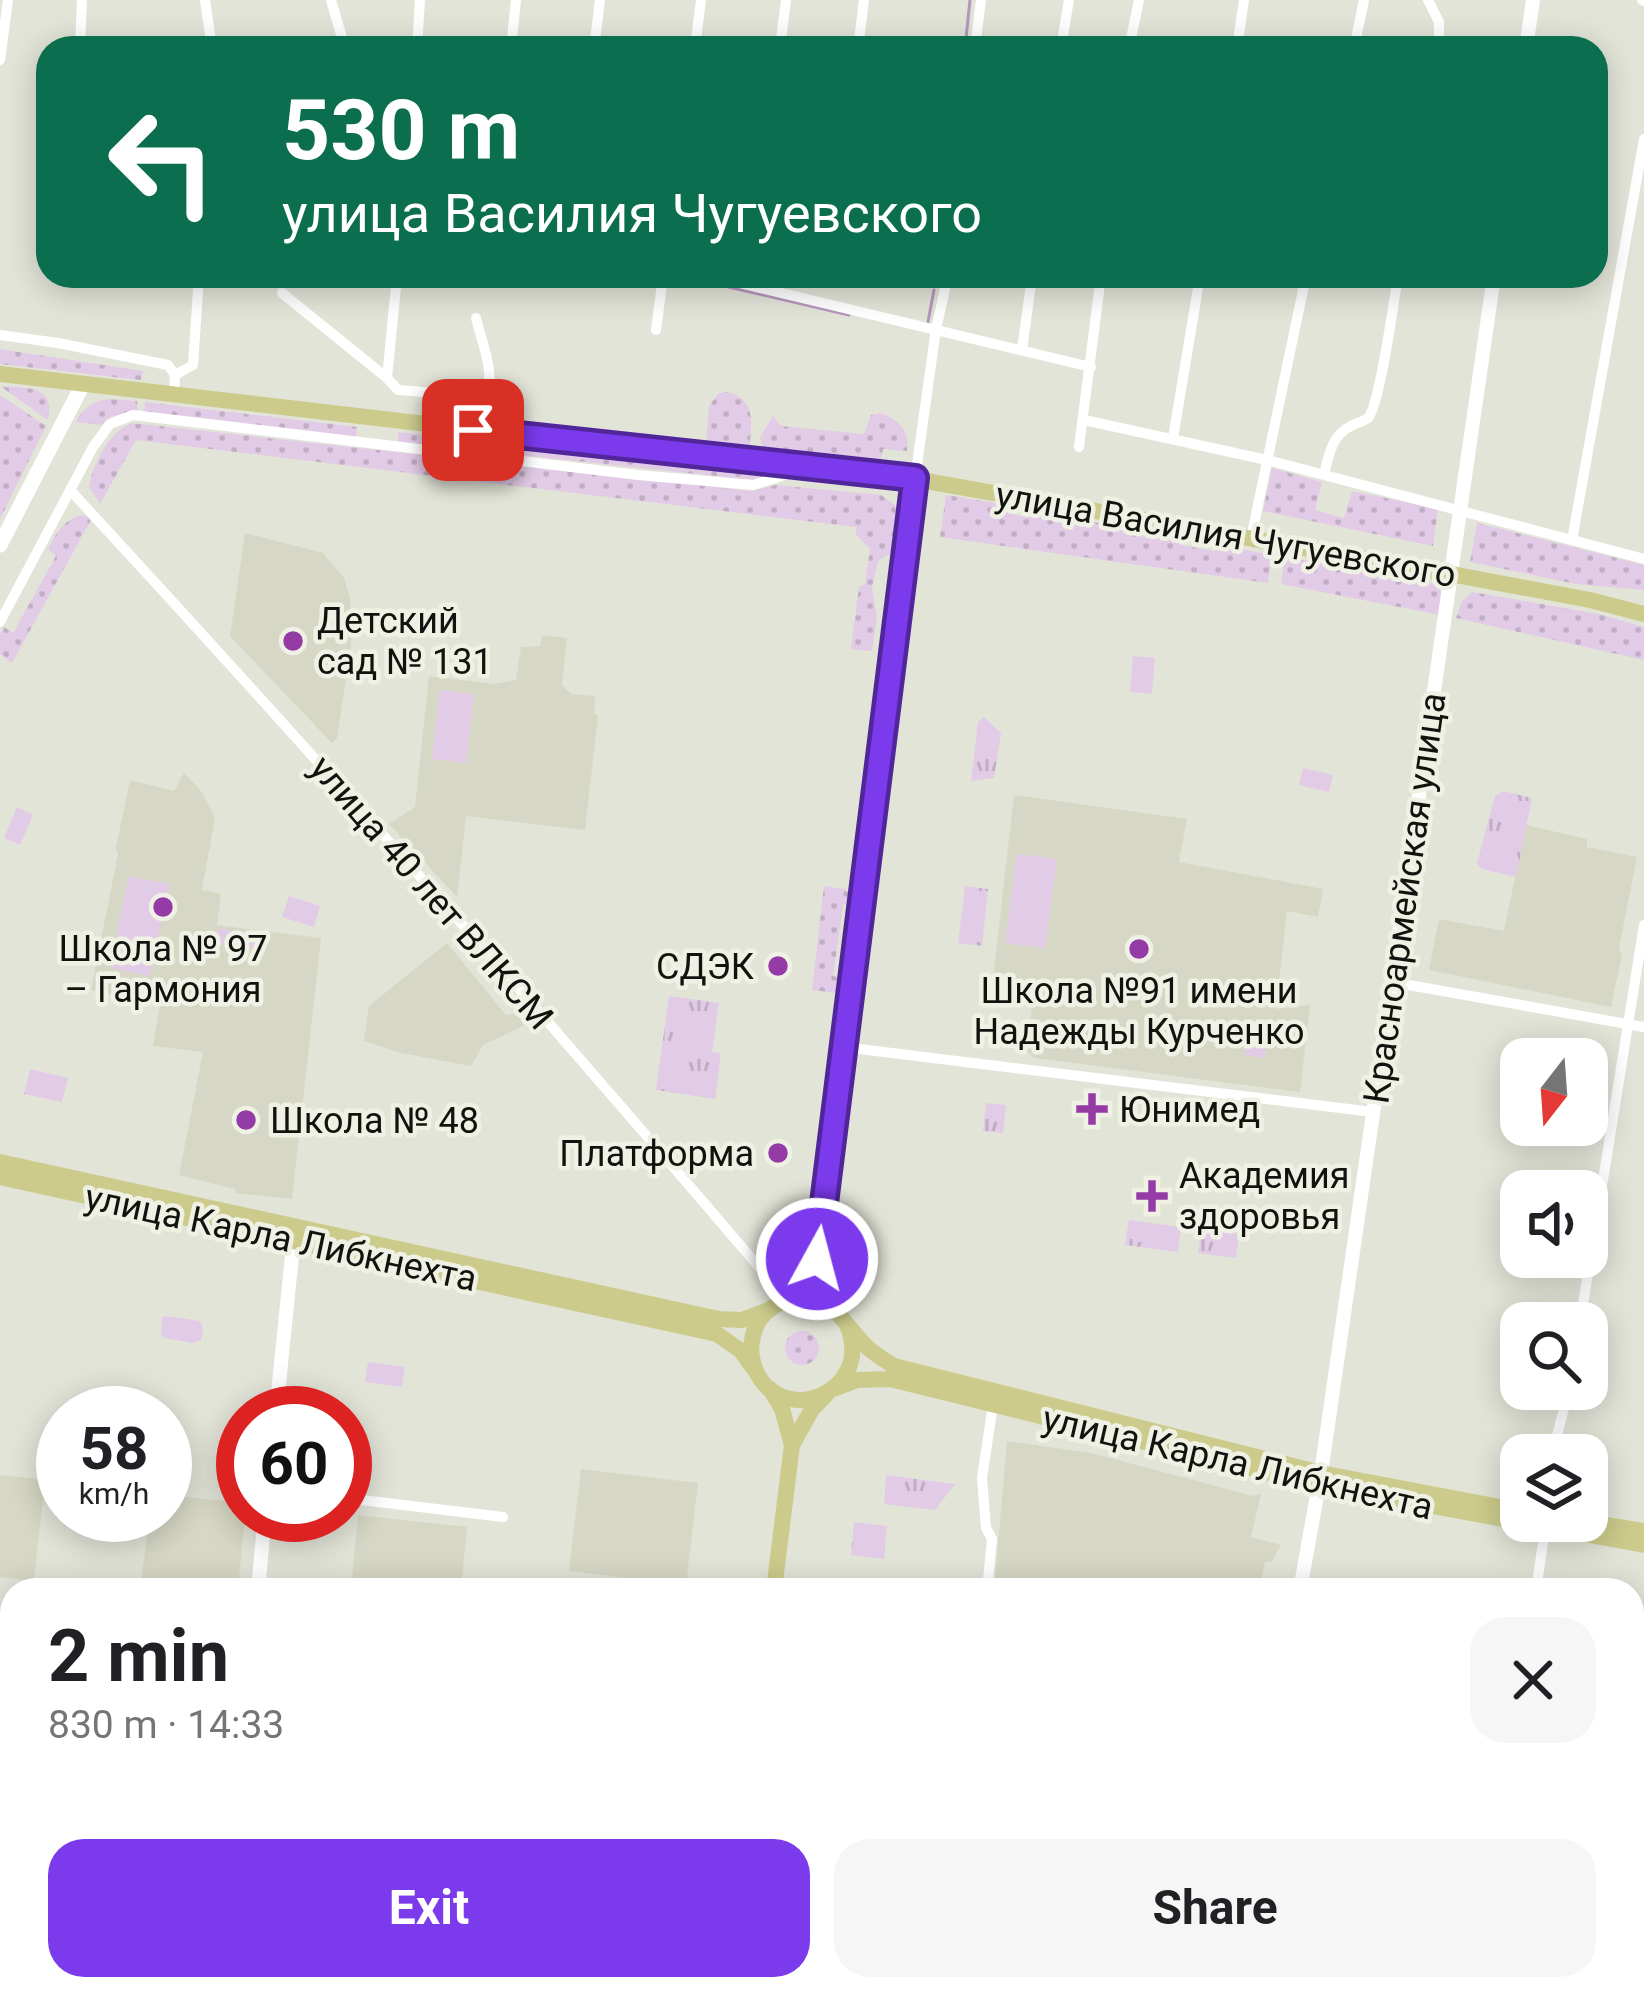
<!DOCTYPE html>
<meta charset="utf-8">
<style>
:root{--surface:#fff;--page:#f6f6f6;--text:#202124;--muted:#757577;--accent:#7c3aed}
body{margin:0;font-family:Roboto,sans-serif;background:var(--page);color:var(--text);height:100vh;display:flex;flex-direction:column;font-size:45px;white-space:nowrap}
*{box-sizing:border-box;margin:0}
p{font-size:39px;color:var(--muted)}
.icon{flex:none;width:66px;height:66px;fill:none;stroke:currentColor;stroke-width:2;stroke-linecap:round;stroke-linejoin:round}
.map{position:relative;flex:1;overflow:hidden}
.sheet{position:absolute;left:0px;top:1578px;width:1644px;height:423px;display:flex;flex-direction:column;background:var(--surface);border-radius:36px 36px 0 0;box-shadow:0 6px 30px #0003}
.sheet>*{flex:none}
.hud{position:absolute;left:36px;top:36px;width:1572px;height:252px;border-radius:36px;box-shadow:0 6px 30px #0003;background:#0b6e4f;color:#fff;overflow:hidden}
.needle{width:78px;rotate:197deg}
.controls{position:absolute;left:1500px;top:1038px;display:grid;gap:24px}
.controls a{display:grid;place-items:center;width:108px;height:108px;border-radius:24px;background:var(--surface);box-shadow:0 6px 30px #0003;font-size:60px}
.speed{position:absolute;left:36px;top:1386px;display:flex;gap:24px;font-size:60px;font-weight:700;text-align:center}
.speed>*{display:grid;place-content:center;width:156px;height:156px;border-radius:50%;background:var(--surface);box-shadow:0 6px 30px #0003;line-height:1}
.speed small{font-size:30px;font-weight:400}
.speed .limit{border:18px solid #d22;background:#fff;color:#111}
.pin{position:absolute;display:grid;place-items:center;width:102px;height:102px;color:#fff;margin:-51px;border-radius:24px;box-shadow:0 6px 18px #0006}
.me{position:absolute;width:132px;margin:-66px;rotate:7deg;stroke-linejoin:round;filter:drop-shadow(0 0 9px #0008)}
.turn{display:flex;align-items:center;gap:42px;height:252px;padding:0 48px;font-size:54px}
.turn .icon{width:156px;height:156px;stroke-width:2.5}
.turn b{display:block;font-size:84px;line-height:102px}
.round{display:grid;place-items:center;flex:none;width:126px;height:126px;border-radius:36px;background:var(--page)}
.overview{display:flex;align-items:center;justify-content:space-between;height:204px;padding:0 48px}
h1{font-size:72px;font-weight:700;line-height:90px}
.primary-button{display:flex;gap:24px;margin-top:auto;padding:24px 48px}
.primary-button a{flex:1;height:138px;border-radius:36px;background:var(--accent);color:#fff;font-size:48px;font-weight:700;line-height:138px;text-align:center}
.primary-button a+a{background:var(--page);color:var(--text)}
.map>svg:first-child{display:block}
.built{fill:#d7d7c5}
.grass{fill:url(#grass-dots)}
.park{fill:url(#park-tufts)}
.garden{fill:#e2cbe6}
.lines{fill:none;stroke-linecap:round;stroke-linejoin:round}
.stream{stroke:#b796bd;stroke-width:3}
.minor{stroke:#fff;stroke-width:10}
.tertiary{stroke:#fff;stroke-width:14}
.secondary{stroke:#fff;stroke-width:15}
.primary{stroke:#cccb8c;stroke-width:16}
.route-casing{stroke:#51269a;stroke-width:30}
.route{stroke:#7c3aed;stroke-width:21}
.poi-dot{fill:#953ba6;stroke:#f0f1e5;stroke-width:4.5}
.labels{text-anchor:middle;stroke-width:9;stroke-linejoin:round;paint-order:stroke}
.street-label{font-size:36px;fill:#12120e;stroke:#f0f1e5}
.poi-label{font-size:36px;fill:#12120e;stroke:#f0f1e5;text-anchor:start}
</style>
<div class="map">
<svg width="1644" height="2000" viewBox="0 0 1644 2000">
<defs>
<pattern id="grass-dots" width="8" height="8" patternUnits="userSpaceOnUse" patternTransform="scale(3)"><rect width="8" height="8" fill="#e2cbe6"/><path d="M2 2h.1M6 6h.1" fill="none" stroke="#c1adc4" stroke-width="1.8" stroke-linecap="round"/></pattern>
<pattern id="park-tufts" width="24" height="20" patternUnits="userSpaceOnUse" patternTransform="scale(3)"><rect width="24" height="20" fill="#e2cbe6"/><path d="M3 7l-1-3M5 7V3M7 7l1-3M15 17l-1-3M17 17v-4M19 17l1-3" fill="none" stroke="#c1adc4"/></pattern>
</defs>
<rect width="100%" height="100%" fill="#e3e4d8"/>
<g class="built">
<path d="M245,533L323,553L344,578L350,598L351,646L337,738L332,743L230,636Z"/>
<path d="M542,635L567,638L562,685L571,694L595,696L594,714L598,715L585,830L466,816L457,897L389,824L415,807L429,676L494,684L516,680L521,647L540,646Z"/>
<path d="M184,773L201,791L215,817L202,890L221,894L217,925L321,938L292,1199L236,1193L235,1189L179,1175L203,1052L153,1046L160,1005L91,990L118,854L116,848L130,780L174,791Z"/>
<path d="M1014,795L1187,819L1179,862L1323,889L1318,917L1287,911L1276,1009L1310,1005L1300,1092L1035,1058L1027,1052L1034,986L993,980Z"/>
<path d="M1526,825L1587,839V847L1637,857L1619,948L1622,954L1611,1007L1429,970L1439,919L1504,931Z"/>
<path d="M447,943L506,1015L516,1014L525,1025L483,1045L471,1066L401,1053L364,1041L369,1006Z"/>
<path d="M1007,1441L1091,1453L1253,1496L1261,1494L1251,1537L1281,1545L1272,1562H1265L1259,1590H994Z"/>
<path d="M581,1469L698,1483L686,1585L569,1571Z"/>
<path d="M0,1475L45,1480L34,1581L0,1577Z"/>
<path d="M165,1495L243,1503V1515H245L238,1590H140L150,1515H165Z"/>
<path d="M358,1515L467,1527L461,1590H351Z"/>
<path d="M1632,1685L1644,1687V1857L1632,1854Z"/>
<path d="M0,1770L12,1771V1906L0,1905Z"/>
<path d="M761,1989H933L932,2000H760Z"/>
</g>
<g class="grass">
<path d="M0,349L19,352L143,371L141,380L0,364Z"/>
<path d="M0,386C25,388 57,385 48,420Z"/>
<path d="M728,392C757,401 751,422 750,447L706,444L709,406L719,393Z"/>
<path d="M0,395L46,426L0,519Z"/>
<path d="M109,399L137,401L138,412L112,416L101,425L76,422C82,409 95,400 109,399Z"/>
<path d="M145,402L357,427L356,439L144,414Z"/>
<path d="M881,413C899,420 910,430 907,451L883,449L881,459L762,448L760,437L773,416L781,426L864,434L871,415Z"/>
<path d="M132,423L751,491L776,485L881,495L895,505L897,520L893,555H887L878,561L872,588L877,617L872,651L851,649L859,587L865,584L870,549L856,534V527L136,440L100,504L89,487C93,464 109,431 132,423Z"/>
<path d="M398,432L775,474L753,480L398,442Z"/>
<path d="M1272,468L1322,482L1315,510L1344,518L1352,491L1438,509L1433,546L1263,511Z"/>
<path d="M946,495L1008,505L1011,513C1024,517 1035,520 1046,513L1178,538L1181,545L1214,551L1219,545L1272,555L1268,583L940,537Z"/>
<path d="M81,515L92,518L12,663L0,654V635L4,627L13,633L56,556L48,549C56,533 63,521 81,515Z"/>
<path d="M1477,523L1644,565V590L1576,584L1470,562Z"/>
<path d="M1285,557L1427,581L1440,588L1443,601L1440,615L1281,584Z"/>
<path d="M1472,592L1599,614L1644,627V660L1456,618L1462,601Z"/>
<path d="M824,886L845,889L851,895V901L843,905L833,976L841,978L837,993L812,990Z"/>
<circle cx="802" cy="1348" r="17"/>
<path d="M1632,1854L1644,1857V1923L1632,1922Z"/>
</g>
<g class="park">
<path d="M984,717L1001,733L994,778L971,781L978,722Z"/>
<path d="M1503,791L1532,798L1516,877L1482,869L1477,863L1495,796Z"/>
<path d="M17,807L33,815L20,845L4,838Z"/>
<path d="M965,886L988,889L982,946L958,943Z"/>
<path d="M669,996L719,1003L712,1052L721,1054L715,1099L656,1090Z"/>
<path d="M30,1069L68,1078L62,1102L24,1094Z"/>
<path d="M986,1103L1006,1105L1003,1133L983,1131Z"/>
<path d="M1129,1220L1181,1227L1178,1252L1125,1245Z"/>
<path d="M1201,1230L1239,1234L1236,1258L1198,1253Z"/>
<path d="M886,1475L955,1484L935,1510L884,1504Z"/>
<path d="M854,1522L887,1526L884,1559L851,1555Z"/>
</g>
<g class="garden">
<path d="M1133,656L1155,658L1152,694L1130,692Z"/>
<path d="M440,690L474,694L466,763L432,759Z"/>
<path d="M1303,768L1333,775L1329,792L1299,785Z"/>
<path d="M1017,854L1057,859L1045,948L1005,943Z"/>
<path d="M129,876L169,884L150,976L110,968Z"/>
<path d="M289,896L320,906L314,927L282,917Z"/>
<path d="M218,929L263,933L262,949L217,944Z"/>
<path d="M1250,1022L1269,1025L1264,1058L1245,1055Z"/>
<path d="M165,1316L200,1321L203,1328L201,1340L193,1343L164,1338L161,1335L162,1318Z"/>
<path d="M368,1362L405,1367L402,1387L365,1382Z"/>
</g>
<g class="lines">
<g class="stream">
<path d="M965,48L970,0"/>
<path d="M681,276L849,315"/>
<path d="M928,322L934,290"/>
</g>
<g class="minor">
<path d="M205,0L212,48"/>
<path d="M331,0L345,48"/>
<path d="M1428,0L1439,22V48"/>
<path d="M1642,0L1644,1"/>
<path d="M80,48L82,0"/>
<path d="M417,48L420,0"/>
<path d="M511,48L516,0"/>
<path d="M594,48L600,0"/>
<path d="M695,48L701,0"/>
<path d="M780,48L786,0"/>
<path d="M858,48L864,0"/>
<path d="M975,48L981,0"/>
<path d="M1061,48L1069,0"/>
<path d="M1129,48L1139,0"/>
<path d="M1237,48L1244,0"/>
<path d="M1354,48L1364,0"/>
<path d="M0,60L8,0"/>
<path d="M710,276L1091,367"/>
<path d="M282,293L387,378L398,390L485,397C497,375 481,341 476,318"/>
<path d="M656,330L663,276"/>
<path d="M0,335L58,343L168,365L175,375L174,394"/>
<path d="M1022,350L1032,276"/>
<path d="M175,375L193,365L199,276"/>
<path d="M387,378L397,276"/>
<path d="M1084,420L1267,460L1644,559"/>
<path d="M1173,438L1200,276"/>
<path d="M1079,447L1101,276"/>
<path d="M1324,474C1329,455 1332,435 1351,426C1354,424 1365,421 1368,418C1380,405 1394,299 1398,276"/>
<path d="M915,479L936,329L948,276"/>
<path d="M70,490C315,755 554,1025 787,1300"/>
<path d="M1251,538L1306,276"/>
<path d="M1572,540L1644,139"/>
<path d="M0,622L93,447L110,424L133,415L638,475L753,485L797,471"/>
<path d="M1392,982L1644,1027"/>
<path d="M843,1047L1373,1112"/>
<path d="M1580,1323L1644,925"/>
<path d="M1552,1455L1569,1389"/>
<path d="M345,1498L503,1517"/>
<path d="M987,1590L992,1539L986,1528L982,1478L994,1398"/>
<path d="M1536,1590L1545,1529"/>
<path d="M0,1915L12,1916"/>
<path d="M598,1989L682,2000"/>
<path d="M1397,1989L1456,2000"/>
<path d="M937,2000L938,1989"/>
</g>
<g class="tertiary">
<path d="M1526,48L1533,0"/>
<path d="M276,1413L294,1236"/>
<path d="M258,1590L265,1515"/>
<path d="M1300,1590L1321,1473L1494,276"/>
<path d="M0,1649L12,1650"/>
<path d="M215,2000L217,1989"/>
<path d="M1215,2000L1217,1989"/>
</g>
<path class="secondary" d="M0,545L83,384"/>
<g class="primary">
<path d="M0,374L760,463L915,479L1451,574L1590,600L1644,614"/>
<path d="M0,1162L719,1319L742,1320L769,1310"/>
<path d="M0,1177L717,1334L741,1351L753,1368"/>
<path d="M834,1308L820,1279L817,1259L915,479"/>
<path d="M847,1325C876,1394 777,1431 754,1366C749,1351 751,1334 759,1321C770,1305 789,1296 808,1298C835,1301 846,1326 864,1344C872,1353 883,1359 894,1366L1321,1473L1521,1511"/>
<path d="M836,1388L857,1380L890,1379L1319,1485L1644,1545"/>
<path d="M770,1389L782,1409L792,1445"/>
<path d="M1581,1521L1644,1531"/>
<path d="M774,1590L792,1445L812,1409L826,1395"/>
<path d="M725,2000L726,1989"/>
</g>
</g>
<g class="lines">
<defs>
<path id="route" d="M473,430L915,478L817,1259"/>
</defs>
<use href="#route" class="route-casing"/>
<use href="#route" class="route"/>
</g>
<g class="poi-dot">
<circle cx="293" cy="641" r="12"/>
<circle cx="163" cy="907" r="12"/>
<circle cx="1139" cy="949" r="12"/>
<circle cx="778" cy="966" r="12"/>
<path d="M1086 1091h12v12h12v12h-12v12h-12v-12h-12v-12h12z"/>
<circle cx="246" cy="1120" r="12"/>
<circle cx="778" cy="1153" r="12"/>
<path d="M1146 1178h12v12h12v12h-12v12h-12v-12h-12v-12h12z"/>
</g>
<g class="labels">
<g class="street-label">
<text transform="translate(1226 534) rotate(10)" y="13">улица Василия Чугуевского</text>
<text transform="translate(432 892) rotate(49)" y="13">улица 40 лет ВЛКСМ</text>
<text transform="translate(1404 898) rotate(-82)" y="13">Красноармейская улица</text>
<text transform="translate(281 1237) rotate(12)" y="13">улица Карла Либкнехта</text>
<text transform="translate(1238 1462) rotate(13)" y="13">улица Карла Либкнехта</text>
</g>
<g class="poi-label">
<text x="317" y="633">Детский<tspan x="317" dy="41">сад № 131</tspan></text>
<text x="163" y="961" text-anchor="middle">Школа № 97<tspan x="163" dy="41">– Гармония</tspan></text>
<text x="754" y="979" text-anchor="end">СДЭК</text>
<text x="1139" y="1003" text-anchor="middle">Школа №91 имени<tspan x="1139" dy="41">Надежды Курченко</tspan></text>
<text x="1119" y="1122">Юнимед</text>
<text x="270" y="1133">Школа № 48</text>
<text x="754" y="1166" text-anchor="end">Платформа</text>
<text x="1179" y="1188">Академия<tspan x="1179" dy="41">здоровья</tspan></text>
</g>
</g>
</svg>
<div class="controls">
<a><svg class="needle" viewBox="-14 -14 28 28"><path d="M0-13l5 13h-10z" fill="#e53935"/><path d="M0 13l5-13h-10z" fill="#757577"/></svg></a>
<a><svg class="icon" aria-label="sound" viewBox="0 0 24 24"><path d="M4 9h4l5-4v14l-5-4H4zM17 9q2 3 0 6"/></svg></a>
<a><svg class="icon" aria-label="search" viewBox="0 0 24 24"><circle cx="10" cy="10" r="6"/><path d="M15 15l6 6"/></svg></a>
<a><svg class="icon" aria-label="layers" viewBox="0 0 24 24"><path d="M12 4l9 5-9 5-9-5zM3 14l9 5 9-5"/></svg></a>
</div>
<div class="speed"><div>58<small>km/h</small></div><div class="limit">60</div></div>
<div class="pin" style="left:473px;top:430px;background:#d93025"><svg class="icon" aria-label="arrive" viewBox="0 0 24 24"><path d="M6 21V4h12l-3 4 3 4H6"/></svg></div>
<svg class="me" style="left:817px;top:1259px" viewBox="-20 -20 40 40"><circle r="17" fill="#7c3aed" stroke="#fff" stroke-width="3"/><path d="M0-11L8 9 0 5-8 9z" fill="#fff"/></svg>
<div class="hud">
<div class="turn"><svg class="icon" aria-label="left" viewBox="0 0 24 24"><path d="M17 20v-9H6M10 6l-5 5 5 5"/></svg><div><b>530 m</b>улица Василия Чугуевского</div></div>
</div>
<section class="sheet">
<div class="overview"><div><h1>2 min</h1><p>830 m · 14:33</p></div><a class="round"><svg class="icon" aria-label="close" viewBox="0 0 24 24"><path d="M6 6l12 12M18 6L6 18"/></svg></a></div>
<div class="primary-button"><a>Exit</a><a>Share</a></div>
</section>
</div>
